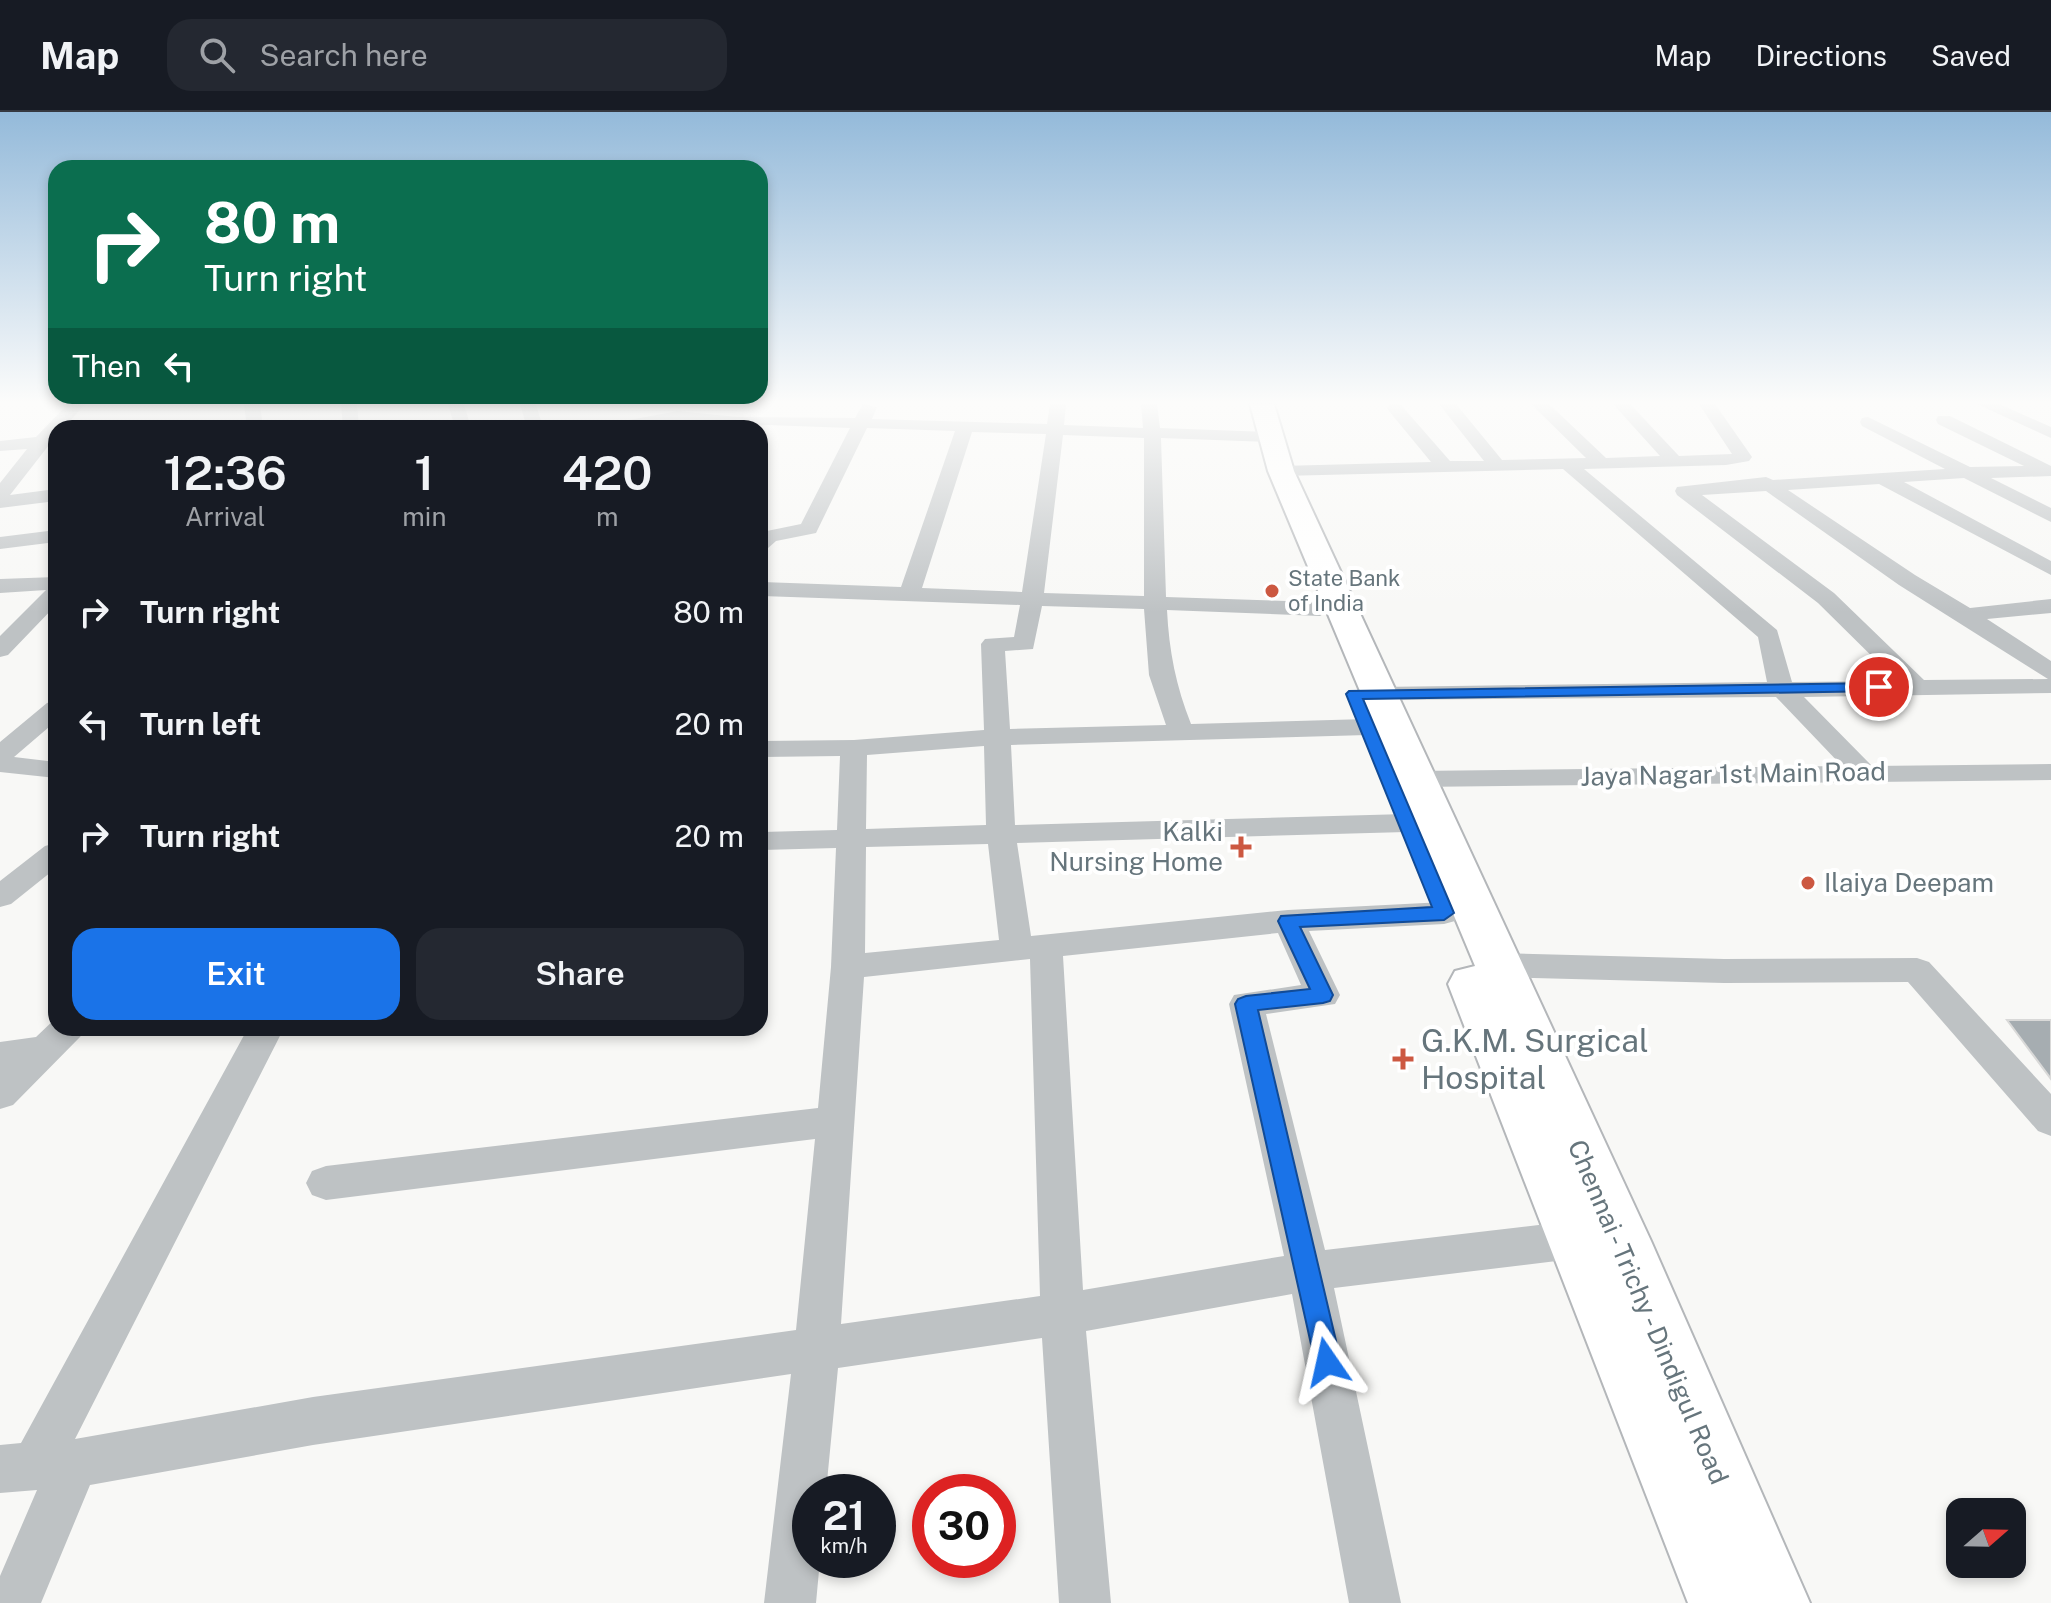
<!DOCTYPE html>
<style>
:root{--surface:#171b24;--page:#242831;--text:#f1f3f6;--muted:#9ea1a6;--line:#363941;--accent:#1a73e8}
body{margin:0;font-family:"Public Sans",sans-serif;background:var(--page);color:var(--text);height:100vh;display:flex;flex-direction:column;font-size:30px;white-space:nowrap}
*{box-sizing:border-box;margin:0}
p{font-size:26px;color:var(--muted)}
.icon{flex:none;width:44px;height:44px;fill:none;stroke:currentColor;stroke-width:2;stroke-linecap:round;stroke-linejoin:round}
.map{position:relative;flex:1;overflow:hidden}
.panel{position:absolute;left:48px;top:308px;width:720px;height:616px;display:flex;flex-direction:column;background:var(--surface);border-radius:24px;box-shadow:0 4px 12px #0003}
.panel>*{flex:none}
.guide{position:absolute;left:48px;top:48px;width:720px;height:244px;border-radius:24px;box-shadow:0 4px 12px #0003;background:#0b6e4f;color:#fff;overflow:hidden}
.needle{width:52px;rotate:70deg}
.tools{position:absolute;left:1946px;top:1386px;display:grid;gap:16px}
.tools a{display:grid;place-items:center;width:80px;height:80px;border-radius:16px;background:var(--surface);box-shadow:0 4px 12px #0003;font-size:40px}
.speed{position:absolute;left:792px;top:1362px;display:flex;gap:16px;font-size:40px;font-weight:700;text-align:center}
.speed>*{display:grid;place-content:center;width:104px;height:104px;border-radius:50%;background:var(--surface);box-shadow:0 4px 12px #0003;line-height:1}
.speed small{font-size:20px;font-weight:400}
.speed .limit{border:12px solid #d22;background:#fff;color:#111}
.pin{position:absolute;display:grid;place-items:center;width:68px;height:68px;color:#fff;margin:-34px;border:4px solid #fff;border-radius:50%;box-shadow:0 2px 8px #0007}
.me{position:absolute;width:88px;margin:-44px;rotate:349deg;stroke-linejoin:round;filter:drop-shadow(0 0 6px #0008)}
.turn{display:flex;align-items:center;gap:28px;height:168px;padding:0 24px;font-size:36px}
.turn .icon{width:104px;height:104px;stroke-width:2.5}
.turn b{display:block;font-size:56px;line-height:68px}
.then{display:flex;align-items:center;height:76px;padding:0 24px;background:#0003;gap:16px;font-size:30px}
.eta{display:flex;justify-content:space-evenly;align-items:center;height:136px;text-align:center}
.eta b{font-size:48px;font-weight:600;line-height:56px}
.primary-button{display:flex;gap:16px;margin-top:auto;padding:16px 24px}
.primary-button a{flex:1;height:92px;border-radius:24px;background:var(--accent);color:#fff;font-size:32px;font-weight:600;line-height:92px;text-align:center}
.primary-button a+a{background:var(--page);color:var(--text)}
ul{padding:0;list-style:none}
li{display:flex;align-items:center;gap:24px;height:112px;padding:0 24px}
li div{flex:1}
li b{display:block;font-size:30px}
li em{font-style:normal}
header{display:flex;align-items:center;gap:48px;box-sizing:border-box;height:112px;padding:0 40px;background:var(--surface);border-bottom:2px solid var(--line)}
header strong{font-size:38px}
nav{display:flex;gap:44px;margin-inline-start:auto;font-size:28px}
.search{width:560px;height:72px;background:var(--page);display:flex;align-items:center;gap:20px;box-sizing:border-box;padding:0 28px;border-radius:24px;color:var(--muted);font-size:30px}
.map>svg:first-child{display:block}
.building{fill:#a6adb1;stroke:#d9d9d8;stroke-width:2}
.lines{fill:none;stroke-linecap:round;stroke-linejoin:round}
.highway-casing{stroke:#b4b7ba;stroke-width:4}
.street{fill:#bec2c4;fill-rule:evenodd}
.highway{fill:#fff;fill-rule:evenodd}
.route{fill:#1a73e8;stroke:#114b97;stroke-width:2}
.poi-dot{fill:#cc5841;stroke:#fff;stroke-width:3}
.labels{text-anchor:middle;stroke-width:8;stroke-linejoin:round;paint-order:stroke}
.far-poi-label{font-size:22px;fill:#66757c;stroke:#fff;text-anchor:start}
.street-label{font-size:26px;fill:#66757c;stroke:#fff}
.poi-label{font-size:26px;fill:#66757c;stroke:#fff;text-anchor:end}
.near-poi-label{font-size:32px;fill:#66757c;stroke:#fff;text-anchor:start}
</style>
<header>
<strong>Map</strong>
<div class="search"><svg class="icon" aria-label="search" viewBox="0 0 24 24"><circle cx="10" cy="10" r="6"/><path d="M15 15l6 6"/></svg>Search here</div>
<nav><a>Map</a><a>Directions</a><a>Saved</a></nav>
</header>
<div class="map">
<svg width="2051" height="1491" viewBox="0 0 2051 1491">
<rect width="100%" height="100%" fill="#f8f8f6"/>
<path class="building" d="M2007,908H2051V967Z"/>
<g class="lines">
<defs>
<path id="highway" d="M1250,292H1274L1294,359L1651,1129L1810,1491H1688L1448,872L1455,859L1475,854L1268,359Z"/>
</defs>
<use href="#highway" class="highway-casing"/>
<g class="street">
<path d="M68,292H85L64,316H56V324L10,383L56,377V389L0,396V371L27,337L0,339V329L36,325Z"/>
<path d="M244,292H260L263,316H247Z"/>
<path d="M341,292H357L359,316H343Z"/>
<path d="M448,292H464L471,316H455Z"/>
<path d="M520,292H536L543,316H527Z"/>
<path d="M863,292L877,295L872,307L1047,312L1050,292H1066L1064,313L1143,316L1141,292H1157L1160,316L1269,320L1278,325L1269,330L1161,326L1166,485L1320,490L1331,497L1320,504L1167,498C1169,539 1176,574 1191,612L1367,607L1376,609L1380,615L1376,621L1367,623L1011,633L1015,713L1406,702L1416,705L1420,711L1416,717L1406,720L1017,731L1031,824L1288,798L1444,790L1455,793L1460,801L1455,809L1444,812L1309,819L1340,883L1335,892L1266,902L1325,1138L1589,1107L1604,1113L1610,1126L1604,1139L1589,1145L1334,1176L1401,1491H1349L1292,1182L1086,1219L1111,1491H1059L1042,1226L838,1256L826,1380H810V1448H820L816,1491H764L791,1262L313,1333L90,1373L41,1491H0V1464L37,1378L0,1381V1333L21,1331L248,916H284L75,1327L313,1285L796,1218L815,1027L326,1088L312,1083L306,1071L312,1059L326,1054L818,996L831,855L836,736L760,738V720L837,718L840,644L760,645V629L854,628L984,618L981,532L985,527L1014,525L1020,493L760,484V470L901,475L955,319L867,316L816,421L776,429L767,437L760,439L762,420L801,412L850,316L768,313L705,316L709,312C674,309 640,316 605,316L613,311L678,299L737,305L855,306ZM972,320L1046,322L1022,480L922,476ZM1063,323L1144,326V484L1044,481ZM1042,494L1144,497L1149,563L1166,613L1010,617L1005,539L1033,537ZM984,634L986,713L866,717L867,643ZM988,732L999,828L865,841L866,735ZM1278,821L1301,873L1234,883L1229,892L1284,1144L1083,1178L1063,844ZM1030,847L1040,1184L841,1212L864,865Z"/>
<path d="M1391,292L1401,293L1450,349H1484L1439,292H1456L1502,348L1586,346L1531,292H1549L1606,346L1660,344L1613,292H1630L1679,344L1732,342L1699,292H1715L1752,345L1749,349L1726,353L1584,357L1777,518L1792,570L1897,569L1818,491L1677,383L1675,379L1677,375L1766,365L1773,368L1945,357L1862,314L1860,310L1862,306L1868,305L1970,355L2024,354L1938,312L1936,308L1938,304H1950L2051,354V364L1991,366L2051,396V410L1964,366L1904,370L2051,449V463L1879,372L1788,378L1915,463L1970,496L2051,487V501L1987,507L2051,549V581L1804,585L1872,654L2051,652V668L1416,675L1406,673L1402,667L1406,661L1416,659L1842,654L1776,585L1369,588L1365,583L1369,578L1378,575L1767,570L1758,525L1563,357L1281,364L1272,359L1281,354L1431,350L1389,299L1387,296ZM1766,379L1899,473L2048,567L1924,568L1834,481L1702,383Z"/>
<path d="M1977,292H1999L2051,315V326Z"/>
<path d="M56,418V430L0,437V425Z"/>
<path d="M56,465V493L8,543L0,545V524L46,478L0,481V467Z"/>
<path d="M56,588V609L14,645L56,650V666L0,660V630L47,591Z"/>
<path d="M56,731V756L11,792L0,795V769L45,734Z"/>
<path d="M1497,841L1724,847L1917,846L1929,850L2051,982V1024L2038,1019L1908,870L1724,871L1497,865L1485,861L1480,853L1485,845Z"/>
<path d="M56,906V916H86L80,925L13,993L0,997V930L36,925Z"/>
</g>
<use href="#highway" class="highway"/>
</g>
<linearGradient id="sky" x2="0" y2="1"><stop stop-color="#94bada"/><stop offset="0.58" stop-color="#fcfcfb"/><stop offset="1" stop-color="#fcfcfb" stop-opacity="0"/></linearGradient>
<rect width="2051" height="501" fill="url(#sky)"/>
<path class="route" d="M1879,571L1887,575L1884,579L1363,587L1454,801L1444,808L1300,815L1333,883L1330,889L1323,891L1258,898L1341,1250L1337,1259L1327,1263L1317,1259L1235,892L1238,887L1246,884L1310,877L1278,809L1281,804L1432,795L1346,582L1349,579Z"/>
<g class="poi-dot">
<circle cx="1272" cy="479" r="8"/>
<path d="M1237 723h8v8h8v8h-8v8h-8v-8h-8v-8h8z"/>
<circle cx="1808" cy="771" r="8"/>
<path d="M1399 935h8v8h8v8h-8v8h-8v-8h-8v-8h8z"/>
</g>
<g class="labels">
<g class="far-poi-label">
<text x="1288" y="474">State Bank<tspan x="1288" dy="25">of India</tspan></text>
</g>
<g class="street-label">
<text transform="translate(1733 662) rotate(-1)" y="9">Jaya Nagar 1st Main Road</text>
<text transform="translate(1648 1200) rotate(67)" y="9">Chennai - Trichy - Dindigul Road</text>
</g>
<g class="poi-label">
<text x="1223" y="729">Kalki<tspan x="1223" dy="30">Nursing Home</tspan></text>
<text x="1824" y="780" text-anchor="start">Ilaiya Deepam</text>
</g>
<g class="near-poi-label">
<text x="1421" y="940">G.K.M. Surgical<tspan x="1421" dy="37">Hospital</tspan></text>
</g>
</g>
</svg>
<div class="tools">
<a><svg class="needle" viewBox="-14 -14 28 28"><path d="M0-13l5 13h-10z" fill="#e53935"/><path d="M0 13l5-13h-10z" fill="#9ea1a6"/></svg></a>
</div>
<div class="speed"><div>21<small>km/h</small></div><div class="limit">30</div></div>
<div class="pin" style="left:1879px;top:575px;background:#d93025"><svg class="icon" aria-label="arrive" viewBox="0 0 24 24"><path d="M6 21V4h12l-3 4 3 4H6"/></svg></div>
<svg class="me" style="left:1327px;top:1250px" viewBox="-20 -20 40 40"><path d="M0-17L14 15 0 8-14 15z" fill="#1a73e8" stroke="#fff" stroke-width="4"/></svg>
<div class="guide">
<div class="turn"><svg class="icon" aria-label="right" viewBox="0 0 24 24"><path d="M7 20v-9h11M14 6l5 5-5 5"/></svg><div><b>80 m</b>Turn right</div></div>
<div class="then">Then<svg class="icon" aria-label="left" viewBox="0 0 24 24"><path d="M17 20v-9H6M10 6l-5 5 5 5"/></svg></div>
</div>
<section class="panel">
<div class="eta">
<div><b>12:36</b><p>Arrival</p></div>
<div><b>1</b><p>min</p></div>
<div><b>420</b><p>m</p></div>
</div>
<ul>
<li><svg class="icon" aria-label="right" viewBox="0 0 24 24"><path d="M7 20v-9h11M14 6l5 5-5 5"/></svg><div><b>Turn right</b></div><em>80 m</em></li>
<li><svg class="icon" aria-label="left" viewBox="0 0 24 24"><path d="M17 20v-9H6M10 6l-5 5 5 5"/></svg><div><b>Turn left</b></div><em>20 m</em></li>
<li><svg class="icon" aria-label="right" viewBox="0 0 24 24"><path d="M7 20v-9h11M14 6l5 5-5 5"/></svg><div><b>Turn right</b></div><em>20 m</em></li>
</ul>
<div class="primary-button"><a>Exit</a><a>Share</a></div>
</section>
</div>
